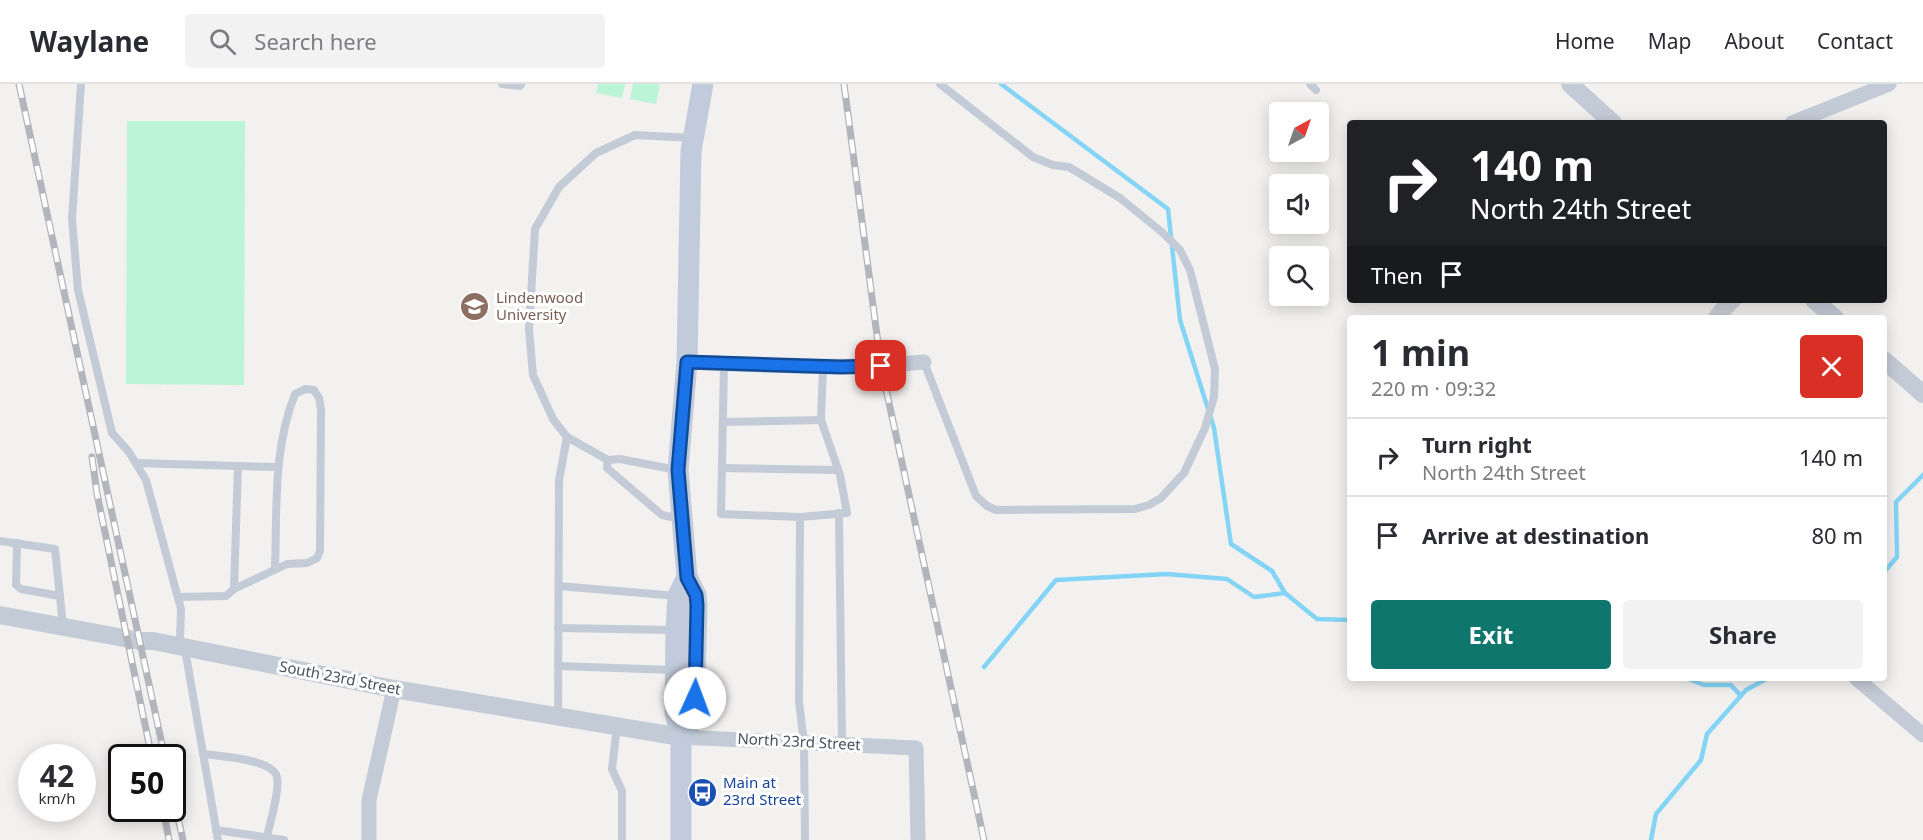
<!DOCTYPE html>
<meta charset="utf-8">
<style>
:root{--surface:#fff;--page:#f2f2f3;--text:#2b2b33;--muted:#7c7c81;--line:#e1e1e2;--accent:#0f766e}
body{margin:0;font-family:"Noto Sans",sans-serif;background:var(--page);color:var(--text);height:100vh;display:flex;flex-direction:column;font-size:22px;white-space:nowrap}
*{box-sizing:border-box;margin:0}
p{font-size:20px;color:var(--muted)}
.icon{flex:none;width:33px;height:33px;fill:none;stroke:currentColor;stroke-width:2;stroke-linecap:round;stroke-linejoin:round}
.map{position:relative;flex:1;overflow:hidden}
.panel{position:absolute;left:1347px;top:231px;width:540px;height:366px;display:flex;flex-direction:column;background:var(--surface);border-radius:6px;box-shadow:0 3px 15px #0003}
.panel>*{flex:none}
.top-card{position:absolute;left:1347px;top:36px;width:540px;height:183px;border-radius:6px;box-shadow:0 3px 15px #0003;background:#202124;color:#fff;overflow:hidden}
.needle{width:39px;rotate:40deg}
.tools{position:absolute;left:1269px;top:18px;display:grid;gap:12px}
.tools a{display:grid;place-items:center;width:60px;height:60px;border-radius:6px;background:var(--surface);box-shadow:0 3px 15px #0003;font-size:30px}
.speed{position:absolute;left:18px;top:660px;display:flex;gap:12px;font-size:30px;font-weight:700;text-align:center}
.speed>*{display:grid;place-content:center;width:78px;height:78px;border-radius:50%;background:var(--surface);box-shadow:0 3px 15px #0003;line-height:1}
.speed small{font-size:15px;font-weight:400}
.speed .limit{border:3px solid #111;border-radius:9px;background:#fff;color:#111}
.pin{position:absolute;display:grid;place-items:center;width:51px;height:51px;color:#fff;margin:-26px;border-radius:12px;box-shadow:0 3px 9px #0006}
.me{position:absolute;width:66px;margin:-33px;rotate:2deg;stroke-linejoin:round;filter:drop-shadow(0 0 4px #0008)}
.turn{display:flex;align-items:center;gap:21px;height:126px;padding:0 24px;font-size:27px}
.turn .icon{width:78px;height:78px;stroke-width:2.5}
.turn b{display:block;font-size:42px;line-height:51px}
.then{display:flex;align-items:center;height:57px;padding:0 24px;background:#0003;gap:12px;font-size:22px}
.round{display:grid;place-items:center;flex:none;width:63px;height:63px;border-radius:6px;background:var(--page)}
.headline{display:flex;align-items:center;justify-content:space-between;height:102px;padding:0 24px}
h1{font-size:36px;font-weight:700;line-height:45px}
.action{display:flex;gap:12px;margin-top:auto;padding:12px 24px}
.action a{flex:1;height:69px;border-radius:6px;background:var(--accent);color:#fff;font-size:24px;font-weight:700;line-height:69px;text-align:center}
.action a+a{background:var(--page);color:var(--text)}
ul{padding:0;list-style:none}
li{display:flex;align-items:center;gap:18px;height:78px;padding:0 24px;border-top:2px solid var(--line)}
li div{flex:1}
li b{display:block;font-size:22px}
li em{font-style:normal}
header{display:flex;align-items:center;gap:36px;box-sizing:border-box;height:84px;padding:0 30px;background:var(--surface);border-bottom:2px solid var(--line)}
header strong{font-size:28px}
nav{display:flex;gap:33px;margin-inline-start:auto;font-size:21px}
.search{width:420px;height:54px;background:var(--page);display:flex;align-items:center;gap:15px;box-sizing:border-box;padding:0 21px;border-radius:6px;color:var(--muted);font-size:22px}
.map>svg:first-child{display:block}
.green{fill:#bbf4d6}
.lines{fill:none;stroke-linecap:round;stroke-linejoin:round}
.stream{stroke:#84d4f5;stroke-width:4.5}
.building{fill:#ccced6;stroke:#d4d5dc;stroke-width:1.5}
.service{stroke:#c3cbd6;stroke-width:8}
.minor{stroke:#c3cbd6;stroke-width:15}
.tertiary{stroke:#c3cbd6;stroke-width:18}
.secondary{stroke:#c1cbdb;stroke-width:21}
.rail-casing{stroke:#b2b5bb;stroke-width:7}
.rail{stroke:#fff;stroke-width:4.5;stroke-dasharray:14;stroke-linecap:butt}
.route-casing{stroke:#114b97;stroke-width:15}
.route{stroke:#1a73e8;stroke-width:10}
.labels{text-anchor:middle;stroke-width:6;stroke-linejoin:round;paint-order:stroke}
.education-label{font-size:15px;fill:#785e54;stroke:#fff;text-anchor:start}
.street-label{font-size:15px;fill:#465260;stroke:#fff}
.transit-label{font-size:15px;fill:#164399;stroke:#fff;text-anchor:start}
</style>
<header>
<strong>Waylane</strong>
<div class="search"><svg class="icon" aria-label="search" viewBox="0 0 24 24"><circle cx="10" cy="10" r="6"/><path d="M15 15l6 6"/></svg>Search here</div>
<nav><a>Home</a><a>Map</a><a>About</a><a>Contact</a></nav>
</header>
<div class="map">
<svg width="1923" height="756" viewBox="0 0 1923 756">
<rect width="100%" height="100%" fill="#f3f0f0"/>
<g class="green">
<path d="M598,0H625L622,14L596,9Z"/>
<path d="M633,0H660L656,20L630,15Z"/>
<path d="M127,37H245L244,301L126,300Z"/>
</g>
<g class="lines">
<g class="stream">
<path d="M1001,0L1168,125L1180,236L1214,344L1231,460L1272,487L1285,509"/>
<path d="M1884,488L1897,473L1896,418L1923,391"/>
<path d="M984,583L1056,496L1166,490L1227,495L1254,513L1285,509L1317,535L1350,536"/>
<path d="M1686,594L1704,601H1731L1741,612"/>
<path d="M1651,756L1656,730L1701,676L1707,650L1746,606L1768,594"/>
</g>
</g>
<path class="building" d="M1720,216H1743L1727,234H1706Z"/>
<g class="lines">
<g class="service">
<path d="M81,0L72,135L78,206L112,349L129,368L146,396L181,525L180,556"/>
<path d="M502,0L520,2L521,0"/>
<path d="M1310,0L1316,6"/>
<path d="M924,278L976,412L987,422L996,426L1135,425L1149,421L1161,414L1184,389L1205,344L1214,313L1215,285L1190,186L1180,166L1163,149L1120,114L1069,83L1053,81L1033,73L940,0"/>
<path d="M724,279L721,430L800,433"/>
<path d="M723,338L821,336"/>
<path d="M608,376L607,384L662,431L682,435"/>
<path d="M136,379L238,382L234,505L226,512L178,513"/>
<path d="M238,382L278,383"/>
<path d="M722,384L838,386"/>
<path d="M677,386L620,375L608,376L567,353L553,335L533,291L529,245L535,145L559,103L596,69L635,51L692,54"/>
<path d="M839,429L842,660"/>
<path d="M0,457L55,465L63,542"/>
<path d="M17,459L16,501L21,505L60,512"/>
<path d="M559,502L677,512"/>
<path d="M234,505L287,480L307,479L317,474L320,467L321,325L319,314L314,306L305,305L295,310C273,364 277,427 275,484"/>
<path d="M558,544L674,546"/>
<path d="M186,571L218,756"/>
<path d="M558,582L673,586"/>
<path d="M558,632L559,396L567,353"/>
<path d="M617,642L612,685L622,707V756"/>
<path d="M203,670C219,672 273,675 277,693C280,707 270,738 267,753"/>
<path d="M216,746L284,756"/>
<path d="M805,756L804,659L799,618L800,433L847,429L840,391L821,336L823,283"/>
</g>
<g class="minor">
<path d="M1792,39L1889,0"/>
<path d="M687,278C766,281 845,286 924,278"/>
<path d="M1856,594L1923,651"/>
<path d="M681,653L916,664L918,756"/>
<path d="M369,756V716L394,605"/>
</g>
<g class="tertiary">
<path d="M1570,0L1613,39"/>
<path d="M1814,216L1835,234"/>
<path d="M1884,276L1923,310"/>
<path d="M0,531L140,557H153L394,605L681,653"/>
</g>
<g class="secondary">
<path d="M681,653L694,632L697,521L696,511L687,493L678,386L687,278L691,67L703,0"/>
<path d="M681,756V653L675,629L676,546L678,512L687,493"/>
</g>
<defs>
<g id="rail">
<path d="M19,0L165,674"/>
<path d="M844,0L881,282L984,756"/>
<path d="M92,373L97,410L152,674"/>
<path d="M172,707L183,756"/>
<path d="M163,724L169,756"/>
</g>
</defs>
<use href="#rail" class="rail-casing"/>
<use href="#rail" class="rail"/>
</g>
<g class="lines">
<defs>
<path id="route" d="M695,614L697,521L696,511L687,494L678,386L687,278L841,283L881,282"/>
</defs>
<use href="#route" class="route-casing"/>
<use href="#route" class="route"/>
</g>
<defs>
<symbol id="university-disc" viewBox="-11 -11 22 22"><circle r="9.5" fill="#8d6e63" stroke="#fff"/><path d="M0-5L7-2L0 1L-7-2ZM-4 1L0 2.5L4 1V4Q0 6-4 4Z" fill="#fff"/></symbol>
<symbol id="bus-disc" viewBox="-11 -11 22 22"><circle r="9.5" fill="#1a4fb4" stroke="#fff"/><path d="M-5-6H5V4H4V6H2V4H-2V6H-4V4H-5ZM-3.5-4V0h7V-4ZM-3.5 1.2v1.5H-2V1.2ZM2 1.2v1.5H3.5V1.2Z" fill="#fff"/></symbol>
</defs>
<g fill-rule="evenodd">
<use href="#university-disc" x="458" y="206" width="33" height="33"/>
<use href="#bus-disc" x="686" y="692" width="33" height="33"/>
</g>
<g class="labels">
<g class="education-label">
<text x="496" y="219">Lindenwood<tspan x="496" dy="17">University</tspan></text>
</g>
<g class="street-label">
<text transform="translate(340 594) rotate(11)" y="5">South 23rd Street</text>
<text transform="translate(799 658) rotate(3)" y="5">North 23rd Street</text>
</g>
<g class="transit-label">
<text x="723" y="704">Main at<tspan x="723" dy="17">23rd Street</tspan></text>
</g>
</g>
</svg>
<div class="tools">
<a><svg class="needle" viewBox="-14 -14 28 28"><path d="M0-13l5 13h-10z" fill="#e53935"/><path d="M0 13l5-13h-10z" fill="#7c7c81"/></svg></a>
<a><svg class="icon" aria-label="sound" viewBox="0 0 24 24"><path d="M4 9h4l5-4v14l-5-4H4zM17 9q2 3 0 6"/></svg></a>
<a><svg class="icon" aria-label="search" viewBox="0 0 24 24"><circle cx="10" cy="10" r="6"/><path d="M15 15l6 6"/></svg></a>
</div>
<div class="speed"><div>42<small>km/h</small></div><div class="limit">50</div></div>
<div class="pin" style="left:881px;top:282px;background:#d93025"><svg class="icon" aria-label="arrive" viewBox="0 0 24 24"><path d="M6 21V4h12l-3 4 3 4H6"/></svg></div>
<svg class="me" style="left:695px;top:614px" viewBox="-20 -20 40 40"><circle r="19" fill="#fff"/><path d="M0-13L10 11 0 6-10 11z" fill="#1a73e8"/></svg>
<div class="top-card">
<div class="turn"><svg class="icon" aria-label="right" viewBox="0 0 24 24"><path d="M7 20v-9h11M14 6l5 5-5 5"/></svg><div><b>140 m</b>North 24th Street</div></div>
<div class="then">Then<svg class="icon" aria-label="arrive" viewBox="0 0 24 24"><path d="M6 21V4h12l-3 4 3 4H6"/></svg></div>
</div>
<section class="panel">
<div class="headline"><div><h1>1 min</h1><p>220 m · 09:32</p></div><a class="round" style="background:#d93025;color:#fff"><svg class="icon" aria-label="close" viewBox="0 0 24 24"><path d="M6 6l12 12M18 6L6 18"/></svg></a></div>
<ul>
<li><svg class="icon" aria-label="right" viewBox="0 0 24 24"><path d="M7 20v-9h11M14 6l5 5-5 5"/></svg><div><b>Turn right</b><p>North 24th Street</p></div><em>140 m</em></li>
<li><svg class="icon" aria-label="arrive" viewBox="0 0 24 24"><path d="M6 21V4h12l-3 4 3 4H6"/></svg><div><b>Arrive at destination</b></div><em>80 m</em></li>
</ul>
<div class="action"><a>Exit</a><a>Share</a></div>
</section>
</div>
